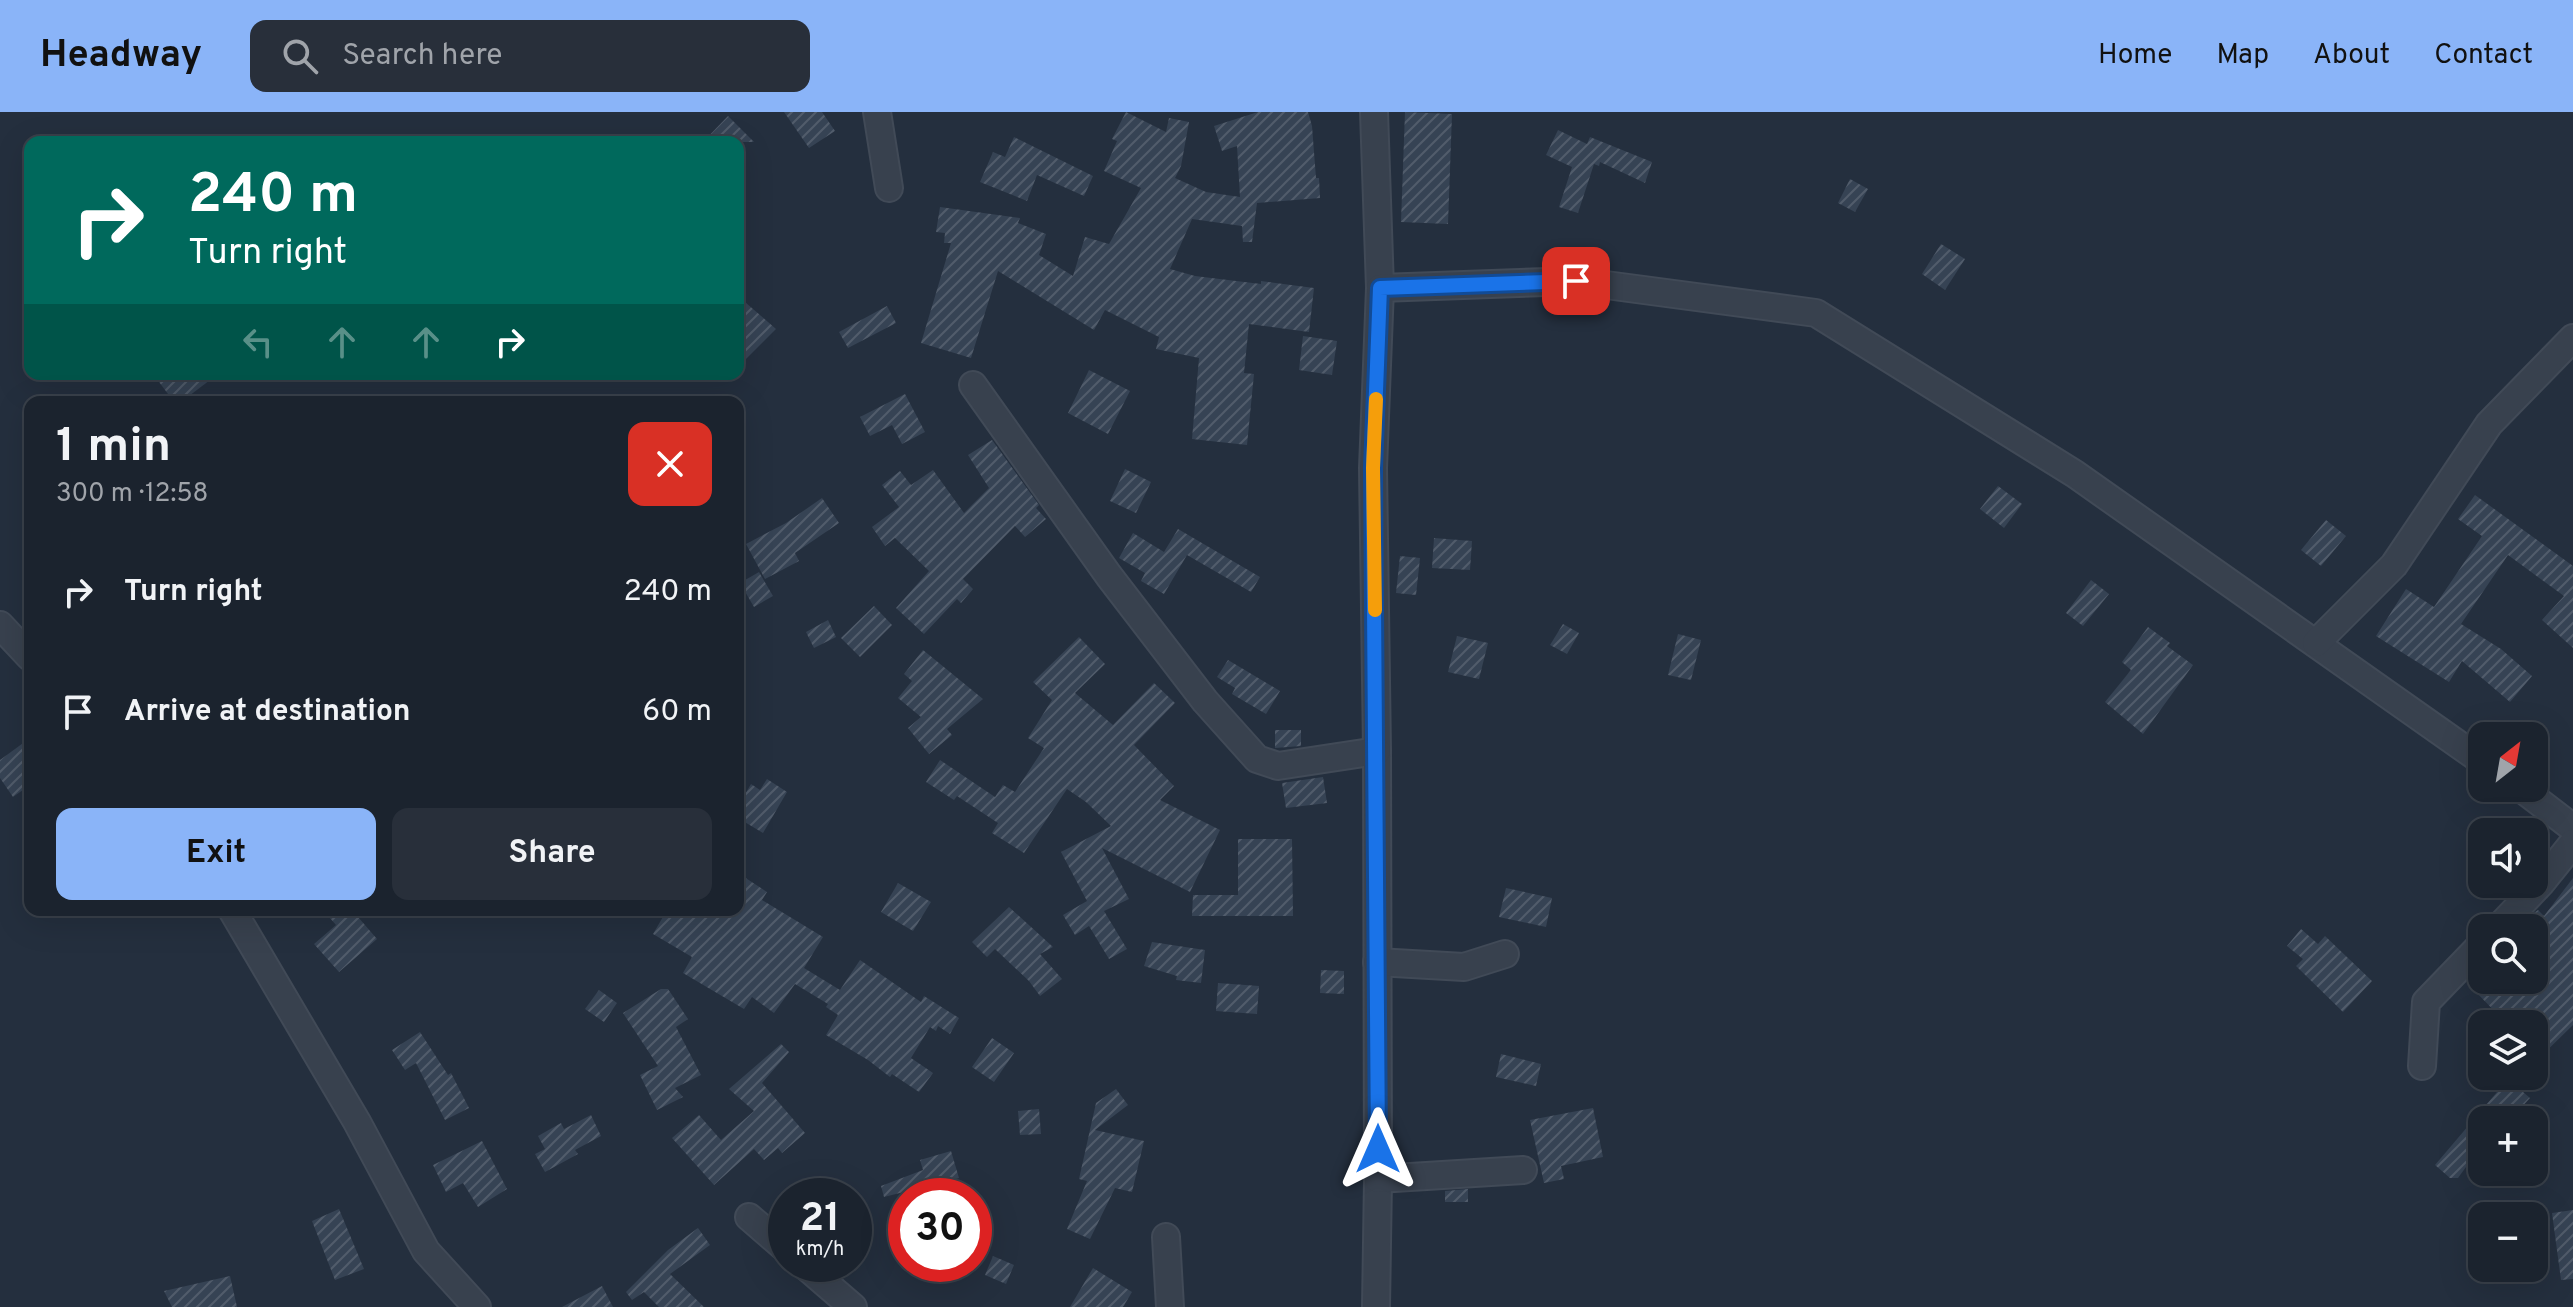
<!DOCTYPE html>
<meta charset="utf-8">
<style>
:root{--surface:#1b232e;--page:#282f3a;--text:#f1f3f6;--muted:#a0a4aa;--line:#39404a;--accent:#8ab4f8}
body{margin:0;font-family:Overpass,sans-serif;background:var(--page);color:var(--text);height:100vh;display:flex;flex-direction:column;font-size:30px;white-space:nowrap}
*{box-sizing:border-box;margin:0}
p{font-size:26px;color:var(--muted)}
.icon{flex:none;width:44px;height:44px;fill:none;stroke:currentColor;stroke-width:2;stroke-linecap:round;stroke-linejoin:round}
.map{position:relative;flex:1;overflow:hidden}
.panel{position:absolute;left:24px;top:284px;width:720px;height:520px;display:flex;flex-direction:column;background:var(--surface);border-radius:16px;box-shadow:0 8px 32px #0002,0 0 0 2px var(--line)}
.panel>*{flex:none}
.top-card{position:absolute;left:24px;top:24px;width:720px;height:244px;border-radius:16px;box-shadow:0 8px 32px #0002,0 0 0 2px var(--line);background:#00695c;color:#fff;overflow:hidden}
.needle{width:52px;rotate:31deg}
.buttons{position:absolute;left:2468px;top:610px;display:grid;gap:16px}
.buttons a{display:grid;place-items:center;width:80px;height:80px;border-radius:16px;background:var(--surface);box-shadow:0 8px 32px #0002,0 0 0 2px var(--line);font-size:40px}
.speed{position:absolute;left:768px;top:1066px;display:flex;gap:16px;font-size:40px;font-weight:700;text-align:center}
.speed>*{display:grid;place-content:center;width:104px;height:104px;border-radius:50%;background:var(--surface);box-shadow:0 8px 32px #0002,0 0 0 2px var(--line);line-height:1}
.speed small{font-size:20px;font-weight:400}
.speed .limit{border:12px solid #d22;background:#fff;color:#111}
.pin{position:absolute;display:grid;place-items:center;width:68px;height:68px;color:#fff;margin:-34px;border-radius:16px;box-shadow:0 4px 12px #0006}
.me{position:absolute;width:88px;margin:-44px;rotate:0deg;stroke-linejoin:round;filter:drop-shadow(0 0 6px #0008)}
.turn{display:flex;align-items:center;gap:28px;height:168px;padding:0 32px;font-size:36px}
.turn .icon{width:104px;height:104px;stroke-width:2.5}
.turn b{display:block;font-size:56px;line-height:68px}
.lanes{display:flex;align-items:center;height:76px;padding:0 32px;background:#0003;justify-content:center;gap:40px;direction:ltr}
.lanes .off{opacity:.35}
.round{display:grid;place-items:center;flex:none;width:84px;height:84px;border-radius:16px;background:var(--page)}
.overview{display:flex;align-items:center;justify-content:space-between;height:136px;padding:0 32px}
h1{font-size:48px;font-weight:700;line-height:60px}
.button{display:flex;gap:16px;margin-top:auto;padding:16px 32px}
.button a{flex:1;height:92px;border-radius:16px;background:var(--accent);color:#111;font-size:32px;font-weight:700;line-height:92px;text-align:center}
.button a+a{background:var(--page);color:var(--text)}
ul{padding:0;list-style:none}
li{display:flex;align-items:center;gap:24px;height:120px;padding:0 32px}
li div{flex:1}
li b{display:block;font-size:30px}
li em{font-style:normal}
header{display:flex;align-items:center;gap:48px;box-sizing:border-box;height:112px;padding:0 40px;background:var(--accent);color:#111}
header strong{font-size:38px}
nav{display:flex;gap:44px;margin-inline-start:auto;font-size:28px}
.search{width:560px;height:72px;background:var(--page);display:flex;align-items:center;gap:20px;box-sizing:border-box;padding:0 28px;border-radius:16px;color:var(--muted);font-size:30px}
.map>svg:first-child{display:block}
.building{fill:url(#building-hatch)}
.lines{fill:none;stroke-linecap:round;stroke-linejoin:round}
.street-casing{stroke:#414a57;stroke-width:30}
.street{stroke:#38414e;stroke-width:26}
.route-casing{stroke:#114b97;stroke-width:20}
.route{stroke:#1a73e8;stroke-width:14}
.slow{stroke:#f59e0b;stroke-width:14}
</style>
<header>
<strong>Headway</strong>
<div class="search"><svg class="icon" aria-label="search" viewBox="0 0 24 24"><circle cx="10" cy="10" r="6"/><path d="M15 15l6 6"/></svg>Search here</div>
<nav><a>Home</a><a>Map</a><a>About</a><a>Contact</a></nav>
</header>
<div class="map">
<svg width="2573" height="1195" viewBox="0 0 2573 1195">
<defs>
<pattern id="building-hatch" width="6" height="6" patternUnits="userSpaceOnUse" patternTransform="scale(2)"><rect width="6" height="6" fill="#364354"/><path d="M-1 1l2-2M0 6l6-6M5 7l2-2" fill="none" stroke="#515c6b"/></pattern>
</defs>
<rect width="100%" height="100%" fill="#242f3e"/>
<g class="building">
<path d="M784,0H822L835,19L809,36Z"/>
<path d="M1126,0L1166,20L1169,6L1189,10L1181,54L1175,66L1206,80L1240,85L1237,34L1222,39L1214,14L1258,0H1308L1312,14L1316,66H1319L1320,86L1257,91L1252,130H1243L1242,114L1192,107L1170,157L1195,164L1261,172V169L1314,176L1309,220L1249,212L1244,261L1254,262L1247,333L1192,327L1199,246L1156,237L1159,225L1105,198L1094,218L998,159L971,246L921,231L951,131H944L945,121L936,120L940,95L1020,106L1018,111L1046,122L1039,143L1073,164L1085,125L1109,132L1141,76L1104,59L1117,29L1112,27Z"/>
<path d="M1405,0L1452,2L1448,112L1401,110Z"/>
<path d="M728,4L754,30H703Z"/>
<path d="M1558,18L1587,32L1590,25L1652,50L1645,71L1600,50L1599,54L1594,52L1578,101L1559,95L1572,55L1546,43Z"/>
<path d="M1014,25L1093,64L1084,84L1037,63L1027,89L980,70L993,40L1005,45Z"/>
<path d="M1850,67L1868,77L1855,100L1838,91Z"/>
<path d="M1941,132L1965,147L1945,178L1922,162Z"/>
<path d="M738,184L776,217L738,255Z"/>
<path d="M887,194L896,211L848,236L839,220Z"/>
<path d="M1303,224L1337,229L1332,263L1299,258Z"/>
<path d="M1089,258L1130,279L1108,322L1068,301Z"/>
<path d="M153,262H218L181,290H174Z"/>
<path d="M905,282L925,320L902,332L892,313L870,324L860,305Z"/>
<path d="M992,328L1039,393L1036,396L1046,407L1025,425L1015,414L963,467L973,477L961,491L957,487L924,522L896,496L929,459L895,426L885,434L872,415L899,395L882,373L900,359L911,373L933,358L964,401L989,376L968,343Z"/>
<path d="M1125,357L1151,370L1136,401L1110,389Z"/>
<path d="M1998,374L2022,392L2004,416L1980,397Z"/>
<path d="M2475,383L2573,454V536L2542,508L2564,484L2508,443L2461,512L2501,537L2532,564L2510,590L2462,549L2449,570L2376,524L2406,477L2434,495L2482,424L2458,407Z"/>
<path d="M822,386L839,411L795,441L799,449L765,467L746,432L786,411Z"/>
<path d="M2326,408L2346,424L2321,454L2301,438Z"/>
<path d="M1178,417L1260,465L1251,480L1187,443L1164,482L1141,469L1145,461L1119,446L1133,421L1164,440Z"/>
<path d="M1434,426L1472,429L1470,458L1432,456Z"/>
<path d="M1400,444L1420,446L1416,483L1396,481Z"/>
<path d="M759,460L773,484L754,495L740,471Z"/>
<path d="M2091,468L2109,482L2083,514L2066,501Z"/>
<path d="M874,494L892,513L860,545L841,526Z"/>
<path d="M828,508L836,525L814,536L806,520Z"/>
<path d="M1563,512L1579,521L1567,542L1550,533Z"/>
<path d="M2148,515L2170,531L2167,534L2193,553L2143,622L2105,590L2131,558L2122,550Z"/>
<path d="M1678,522L1701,528L1691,568L1668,563Z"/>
<path d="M1457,524L1488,531L1479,567L1448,560Z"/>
<path d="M1079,525L1105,552L1075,581L1113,613L1154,571L1175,591L1134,633L1174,674L1160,688L1220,718L1190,780L1102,736L1129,787L1104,799L1127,837L1109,847L1089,814L1075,823L1063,803L1087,789L1061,740L1111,714L1086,690L1067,677L1024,741L992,721L998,711L957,684L954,688L926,670L940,648L995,685L1003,673L1015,680L1044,636L1028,626L1052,588L1033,570Z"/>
<path d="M923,538L983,587L947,617L952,623L929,642L908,616L921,605L898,586L912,569L904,562Z"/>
<path d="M1228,548L1280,579L1266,602L1232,582L1235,576L1217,565Z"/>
<path d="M1275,618H1301V634L1275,636Z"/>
<path d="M30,626V673L13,685L0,666V648Z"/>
<path d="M1323,665L1327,691L1286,696L1282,671Z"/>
<path d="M767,667L787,680L763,721L738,706V694L751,672L760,678Z"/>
<path d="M1238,727H1292L1293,804H1192L1193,783H1238Z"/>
<path d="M738,761L767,780L762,788L823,825L804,856L840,878L860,848L921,890L924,884L959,906L950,922L938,914L936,919L930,915L911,946L933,961L919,980L892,962L890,965L868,948L826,923L838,903L826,895L828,892L795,872L774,901L752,885L744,897L683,861L692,845L653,822L667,798H738Z"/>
<path d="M2573,766V913L2534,951V912H2507L2474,878L2484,868H2534V801L2538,798L2544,804Z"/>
<path d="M898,771L931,790L913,819L881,800Z"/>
<path d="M1506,776L1552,786L1546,815L1499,805Z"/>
<path d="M1009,795L1053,835L1040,842L1062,867L1040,884L1029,869L995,837L987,845L972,830Z"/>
<path d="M323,798H352L377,827L339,860L314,832L336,813Z"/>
<path d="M2301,817L2318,832L2325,824L2372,869L2343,900L2296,854L2303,847L2287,834Z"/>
<path d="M1152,830L1205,838L1201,871L1176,868L1177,864L1144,854Z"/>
<path d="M1321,858L1344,859V882L1320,881Z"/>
<path d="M1218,871L1259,874L1257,902L1216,899Z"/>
<path d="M661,877H668L688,907L676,915L701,963L675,976L683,985L657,998L640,963L658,954L623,901Z"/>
<path d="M599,878L617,891L604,910L585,897Z"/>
<path d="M420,920L448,963L451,961L469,996L445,1008L416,951L405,958L392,938Z"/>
<path d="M992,926L1014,941L994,970L972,955Z"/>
<path d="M781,932L789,940L762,971L805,1021L782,1041L778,1036L764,1048L754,1037L714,1073L672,1026L699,1003L721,1028L754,999L729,977Z"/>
<path d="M1501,942L1541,952L1536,974L1496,965Z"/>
<path d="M2508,967L2530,986L2510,1008H2482V1033L2458,1066H2450L2435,1053Z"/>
<path d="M1116,977L1128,993L1095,1018L1144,1029L1132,1080L1115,1076L1090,1127L1067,1117L1087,1069L1079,1067L1096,991Z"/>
<path d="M1593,996L1603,1045L1561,1054L1564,1067L1544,1071L1530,1008Z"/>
<path d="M1039,997L1041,1022L1020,1023L1018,999Z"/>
<path d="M591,1003L601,1024L575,1038L578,1042L545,1060L535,1042L545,1037L538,1024L561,1011L564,1017Z"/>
<path d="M482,1029L507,1077L478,1095L463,1071L446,1080L433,1053Z"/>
<path d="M951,1039L959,1066L884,1085L881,1074L923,1058L920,1048Z"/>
<path d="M1468,1077V1090H1445V1079Z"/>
<path d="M339,1097L364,1157L335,1168L312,1109Z"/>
<path d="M2573,1098V1167L2561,1168L2552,1101Z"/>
<path d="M698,1116L710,1133L670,1162L704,1195H659L644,1180L632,1188L626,1180L668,1138Z"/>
<path d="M993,1144L1014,1153L1006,1172L985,1163Z"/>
<path d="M1093,1156L1132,1180L1123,1195H1070Z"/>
<path d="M230,1164L237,1195H172L164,1179Z"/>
<path d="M602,1174L613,1195H562Z"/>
</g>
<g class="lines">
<defs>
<g id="street">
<path d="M877,0L889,76"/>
<path d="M1374,0L1380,176L1373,356L1377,639L1378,1067L1376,1195"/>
<path d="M1380,176L1576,169L1816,201L2075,362L2482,649"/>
<path d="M973,273L1109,464L1205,589L1257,647L1278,654L1377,639"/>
<path d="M0,513L30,545"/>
<path d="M2316,531L2394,453L2489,312L2573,226"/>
<path d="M2521,676L2573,716"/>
<path d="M232,798L357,1010L426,1139L477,1195"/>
<path d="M2498,816L2541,771L2573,731"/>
<path d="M1377,850L1464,855L1505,842"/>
<path d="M2422,954L2426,890L2482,832"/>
<path d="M1378,1067L1523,1058"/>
<path d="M749,1105L786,1137"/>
<path d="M1166,1125L1170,1195"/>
<path d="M803,1152L853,1195"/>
</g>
</defs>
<use href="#street" class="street-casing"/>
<use href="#street" class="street"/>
</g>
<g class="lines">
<defs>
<path id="route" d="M1378,1037L1373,356L1380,176L1576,169"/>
</defs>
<use href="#route" class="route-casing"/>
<use href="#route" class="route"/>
<path class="slow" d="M1375,498L1373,356L1376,287"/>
</g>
</svg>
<div class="buttons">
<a><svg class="needle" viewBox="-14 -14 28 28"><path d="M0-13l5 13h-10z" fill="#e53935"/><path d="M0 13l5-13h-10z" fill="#a0a4aa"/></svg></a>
<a><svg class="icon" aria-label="sound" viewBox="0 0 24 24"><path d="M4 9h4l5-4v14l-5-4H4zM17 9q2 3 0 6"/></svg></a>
<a><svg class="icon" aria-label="search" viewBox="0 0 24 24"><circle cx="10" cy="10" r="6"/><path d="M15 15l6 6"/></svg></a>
<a><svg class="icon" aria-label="layers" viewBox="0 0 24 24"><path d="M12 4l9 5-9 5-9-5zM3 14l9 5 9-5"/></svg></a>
<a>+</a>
<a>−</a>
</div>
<div class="speed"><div>21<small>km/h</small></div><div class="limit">30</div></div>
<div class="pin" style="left:1576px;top:169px;background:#d93025"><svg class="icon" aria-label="arrive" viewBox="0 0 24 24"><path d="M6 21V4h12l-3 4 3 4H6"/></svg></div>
<svg class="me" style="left:1378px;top:1037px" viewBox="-20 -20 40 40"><path d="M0-17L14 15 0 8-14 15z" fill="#1a73e8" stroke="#fff" stroke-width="4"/></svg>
<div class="top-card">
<div class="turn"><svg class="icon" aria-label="right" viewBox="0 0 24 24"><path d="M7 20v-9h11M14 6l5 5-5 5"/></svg><div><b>240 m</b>Turn right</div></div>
<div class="lanes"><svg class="icon off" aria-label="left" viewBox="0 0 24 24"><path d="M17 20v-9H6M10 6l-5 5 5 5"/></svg><svg class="icon off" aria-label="ahead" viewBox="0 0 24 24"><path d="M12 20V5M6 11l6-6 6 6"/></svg><svg class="icon off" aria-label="ahead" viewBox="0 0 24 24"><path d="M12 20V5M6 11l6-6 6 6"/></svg><svg class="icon" aria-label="right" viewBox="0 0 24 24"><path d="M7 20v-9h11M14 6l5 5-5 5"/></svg></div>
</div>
<section class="panel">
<div class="overview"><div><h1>1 min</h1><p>300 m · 12:58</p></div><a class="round" style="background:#d93025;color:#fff"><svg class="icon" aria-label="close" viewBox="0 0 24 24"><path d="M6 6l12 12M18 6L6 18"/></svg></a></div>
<ul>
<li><svg class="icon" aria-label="right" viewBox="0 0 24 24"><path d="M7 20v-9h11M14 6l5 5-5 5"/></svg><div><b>Turn right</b></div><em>240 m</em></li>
<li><svg class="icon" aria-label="arrive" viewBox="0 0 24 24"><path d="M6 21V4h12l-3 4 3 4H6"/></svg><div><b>Arrive at destination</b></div><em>60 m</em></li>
</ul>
<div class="button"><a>Exit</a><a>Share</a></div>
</section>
</div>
